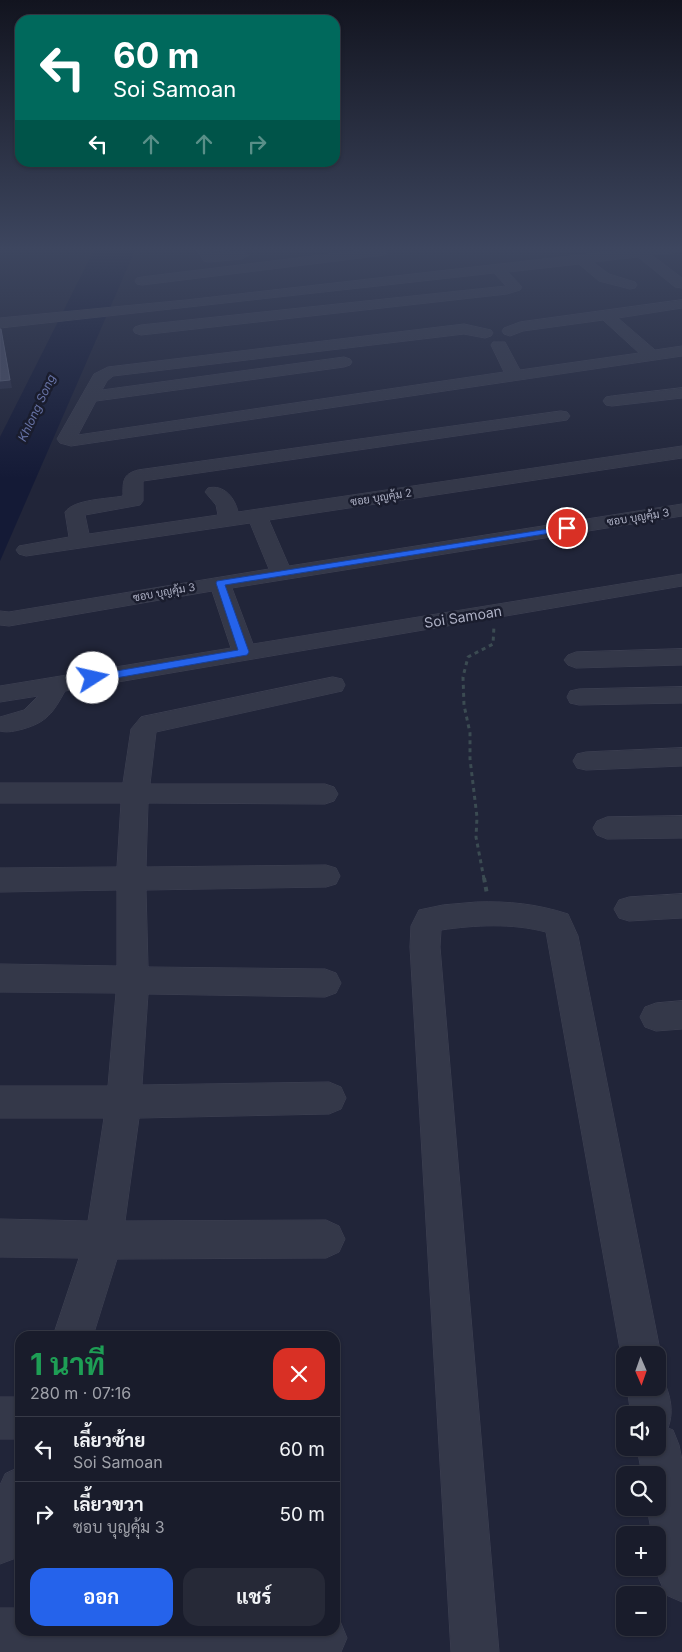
<!DOCTYPE html>
<html lang="th">
<meta charset="utf-8">
<style>
:root{--surface:#191c2b;--page:#262937;--text:#f1f3f6;--muted:#9fa1a9;--line:#373a47;--accent:#2563eb}
body{margin:0;font-family:Inter,Sarabun,sans-serif;background:var(--page);color:var(--text);height:100vh;display:flex;flex-direction:column;font-size:19px;white-space:nowrap}
*{box-sizing:border-box;margin:0}
p{font-size:16px;color:var(--muted)}
.icon{flex:none;width:28px;height:28px;fill:none;stroke:currentColor;stroke-width:2;stroke-linecap:round;stroke-linejoin:round}
.map{position:relative;flex:1;overflow:hidden}
.drawer{position:absolute;left:15px;top:1331px;width:325px;height:305px;display:flex;flex-direction:column;background:var(--surface);border-radius:15px;box-shadow:0 1px 4px #0004,0 0 0 1px var(--line)}
.drawer>*{flex:none}
.banner{position:absolute;left:15px;top:15px;width:325px;height:152px;border-radius:15px;box-shadow:0 1px 4px #0004,0 0 0 1px var(--line);background:#00695c;color:#fff;overflow:hidden}
.needle{width:32px;rotate:178deg}
.controls{position:absolute;left:616px;top:1346px;display:grid;gap:10px}
.controls a{display:grid;place-items:center;width:50px;height:50px;border-radius:10px;background:var(--surface);box-shadow:0 1px 4px #0004,0 0 0 1px var(--line);font-size:25px}
.pin{position:absolute;display:grid;place-items:center;width:42px;height:42px;color:#fff;margin:-21px;border:2px solid #fff;border-radius:50%;box-shadow:0 1px 5px #0007}
.me{position:absolute;width:55px;margin:-28px;rotate:80deg;stroke-linejoin:round;filter:drop-shadow(0 0 4px #0008)}
.turn{display:flex;align-items:center;gap:18px;height:105px;padding:0 15px;font-size:22px}
.turn .icon{width:65px;height:65px;stroke-width:2.5}
.turn b{display:block;font-size:35px;line-height:42px}
.lanes{display:flex;align-items:center;height:48px;padding:0 15px;background:#0003;justify-content:center;gap:25px;direction:ltr}
.lanes .off{opacity:.35}
.round{display:grid;place-items:center;flex:none;width:52px;height:52px;border-radius:15px;background:var(--page)}
.summary{display:flex;align-items:center;justify-content:space-between;height:85px;padding:0 15px}
h1{font-size:30px;font-weight:700;line-height:38px;color:#1e9e55}
.button{display:flex;gap:10px;margin-top:auto;padding:10px 15px}
.button a{flex:1;height:58px;border-radius:15px;background:var(--accent);color:#fff;font-size:20px;font-weight:700;line-height:58px;text-align:center}
.button a+a{background:var(--page);color:var(--text)}
ul{padding:0;list-style:none}
li{display:flex;align-items:center;gap:15px;height:65px;padding:0 15px;border-top:1px solid var(--line)}
li div{flex:1}
li b{display:block;font-size:19px}
li em{font-style:normal}
.map>svg:first-child{display:block}
.water{fill:#141a36}
.lines{fill:none;stroke-linecap:round;stroke-linejoin:round}
.minor-casing{stroke:#3e4153;stroke-width:1}
.path-far1{stroke:#3b4b52;stroke-width:3;stroke-dasharray:4 4;stroke-linecap:butt}
.path{stroke:#3b4b52;stroke-width:4;stroke-dasharray:4.5 4.5;stroke-linecap:butt}
.minor{fill:#343849;fill-rule:evenodd}
.wall{fill:#3c4158}
.shaded-wall{fill:#2c3047}
.building{fill:#484d64;stroke:#585d73}
.route{fill:#2563eb;stroke:#184099}
.labels{text-anchor:middle;stroke-width:5;stroke-linejoin:round;paint-order:stroke}
.far-street-label{font-size:11px;fill:#afb2c6;stroke:#1a1d2e}
.far-water-label{font-size:12px;font-style:italic;fill:#6773a6;stroke:#1a1d2e}
.street-label{font-size:14px;fill:#afb2c6;stroke:#1a1d2e}
</style>
<div class="map">
<svg width="682" height="1652" viewBox="0 0 682 1652">
<rect width="100%" height="100%" fill="#212539"/>
<path class="water" d="M95,248H136L0,561V437Z"/>
<g class="lines">
<defs>
<g id="minor">
<path d="M196,248H210L213,253L242,251L249,255L242,259L209,262L204,261Z"/>
<path d="M380,248L387,252L385,255L142,285L137,284L135,281L137,278L142,277Z"/>
<path d="M640,248H682V251L679,252L652,255L682,278V288L675,287L638,257L593,262L609,274L635,282L637,285L635,288L630,289L599,281L579,264L508,272L522,287L520,290L507,294L141,335L135,333L133,330L135,327L141,325L506,286L494,273L0,328V318L186,300Z"/>
<path d="M682,300V308L618,318L655,350L682,346V356L71,446L60,443L57,439L94,374L108,367L464,324L491,330L493,333L491,336L485,338L464,334L113,376L107,381L102,390L344,357L350,359L352,362L350,365L344,367L96,401L78,435L504,372L491,345L493,342H505L520,370L639,353L603,320L523,331L510,336L504,334L502,331L504,328L520,322Z"/>
<path d="M682,388V398L612,406L606,405L603,401L606,397L612,396Z"/>
<path d="M561,411L567,412L570,416L567,420L143,481V501L140,505L85,515L89,534L218,515L216,505L205,492L208,488C224,484 235,498 238,512L682,446V458L269,520L289,566L682,504V516L232,588L253,644L682,574V586L65,691C53,713 47,722 23,729C15,731 8,733 0,731V717L24,710L38,696L0,702V686L231,648L212,591L9,626L0,625V611L9,612L269,569L250,523L26,556L19,554L16,550L19,546L69,537L65,512C74,499 108,499 123,496C123,482 122,474 138,470Z"/>
<path d="M682,649V665L576,668L568,665L564,660L568,655L576,652Z"/>
<path d="M333,677L342,679L345,685L342,691L156,732L150,784H325L334,787L338,794L334,801L325,804L148,803L146,867L326,865L336,868L340,876L336,884L326,887L146,890L148,967L325,969L336,973L341,983L336,993L325,997L148,994L142,1085L329,1082L341,1087L346,1098L341,1109L329,1114L139,1118L125,1221L326,1220L339,1226L345,1239L339,1252L326,1258L117,1259L93,1336H53L79,1258L0,1257V1219L88,1221L104,1118H0V1086H108L116,993L0,992V964L117,966V890L0,892V868L117,867L121,803H0V783H123L131,729L141,717Z"/>
<path d="M682,687V703L579,705L570,703L567,697L570,691L579,689Z"/>
<path d="M682,748V766L586,770L577,768L573,761L577,754L586,752Z"/>
<path d="M682,816V838L607,839L597,835L593,828L597,821L607,817Z"/>
<path d="M682,894V918L629,921L619,918L614,909L619,900L629,897Z"/>
<path d="M477,902C509,901 537,904 568,914L578,936L661,1355L658,1364V1355H625V1365L621,1355L546,932C512,923 475,925 441,930L440,947L499,1652H451L410,947L411,926L419,910L443,905Z"/>
<path d="M682,1001V1029L656,1031L645,1027L640,1017L645,1007L656,1003Z"/>
<path d="M658,1372L661,1374C669,1392 675,1409 668,1428L673,1430L679,1445L682,1460V1602L666,1595L659,1579L657,1568L658,1535H652L647,1508H658V1475H642L637,1448H658V1415H631L627,1388H658Z"/>
<rect x="0" y="1397" width="20" height="42"/>
<path d="M20,1467V1548L16,1558L0,1564V1485L5,1474Z"/>
<path d="M0,1608H20V1631H335V1619L340,1621L347,1638L341,1652H0Z"/>
</g>
</defs>
<use href="#minor" class="minor-casing"/>
<path class="path-far1" d="M484,879L476,837L477,817L470,759V733L464,705L463,677L468,657L493,644L494,626"/>
<path class="path" d="M484,878L487,894"/>
<use href="#minor" class="minor"/>
</g>
<path class="wall" d="M211,248H273L259,249L214,251Z"/>
<g class="shaded-wall">
<path d="M259,248H273L259,249Z"/>
<path d="M1,329L12,388L0,389V381Z"/>
</g>
<path class="building" d="M0,329H1L10,380L0,381Z"/>
<linearGradient id="sky" x2="0" y2="1"><stop stop-color="#12141f"/><stop offset="0.52" stop-color="#3d465f"/><stop offset="1" stop-color="#3d465f" stop-opacity="0"/></linearGradient>
<rect width="682" height="479" fill="url(#sky)"/>
<path class="route" d="M567,526L572,528L570,530L225,585L249,652L247,655L93,682L88,678L93,675L238,650L216,583L217,581Z"/>
<g class="labels">
<g class="far-street-label">
<text transform="translate(381 497) rotate(-9)" y="4">ซอย บุญคุ้ม 2</text>
<text transform="translate(638 517) rotate(-9)" y="4">ซอบ บุญคุ้ม 3</text>
<text transform="translate(164 592) rotate(-10)" y="4">ซอบ บุญคุ้ม 3</text>
</g>
<g class="far-water-label">
<text transform="translate(37 408) rotate(-65)" y="4">Khlong Song</text>
</g>
<g class="street-label">
<text transform="translate(463 617) rotate(-9)" y="5">Soi Samoan</text>
</g>
</g>
</svg>
<div class="controls">
<a><svg class="needle" viewBox="-14 -14 28 28"><path d="M0-13l5 13h-10z" fill="#e53935"/><path d="M0 13l5-13h-10z" fill="#9fa1a9"/></svg></a>
<a><svg class="icon" aria-label="sound" viewBox="0 0 24 24"><path d="M4 9h4l5-4v14l-5-4H4zM17 9q2 3 0 6"/></svg></a>
<a><svg class="icon" aria-label="search" viewBox="0 0 24 24"><circle cx="10" cy="10" r="6"/><path d="M15 15l6 6"/></svg></a>
<a>+</a>
<a>−</a>
</div>
<div class="pin" style="left:567px;top:528px;background:#d93025"><svg class="icon" aria-label="arrive" viewBox="0 0 24 24"><path d="M6 21V4h12l-3 4 3 4H6"/></svg></div>
<svg class="me" style="left:93px;top:678px" viewBox="-20 -20 40 40"><circle r="19" fill="#fff"/><path d="M0-13L10 11 0 6-10 11z" fill="#2563eb"/></svg>
<div class="banner">
<div class="turn"><svg class="icon" aria-label="left" viewBox="0 0 24 24"><path d="M17 20v-9H6M10 6l-5 5 5 5"/></svg><div><b>60 m</b>Soi Samoan</div></div>
<div class="lanes"><svg class="icon" aria-label="left" viewBox="0 0 24 24"><path d="M17 20v-9H6M10 6l-5 5 5 5"/></svg><svg class="icon off" aria-label="ahead" viewBox="0 0 24 24"><path d="M12 20V5M6 11l6-6 6 6"/></svg><svg class="icon off" aria-label="ahead" viewBox="0 0 24 24"><path d="M12 20V5M6 11l6-6 6 6"/></svg><svg class="icon off" aria-label="right" viewBox="0 0 24 24"><path d="M7 20v-9h11M14 6l5 5-5 5"/></svg></div>
</div>
<section class="drawer">
<div class="summary"><div><h1>1 นาที</h1><p>280 m · 07:16</p></div><a class="round" style="background:#d93025;color:#fff"><svg class="icon" aria-label="close" viewBox="0 0 24 24"><path d="M6 6l12 12M18 6L6 18"/></svg></a></div>
<ul>
<li><svg class="icon" aria-label="left" viewBox="0 0 24 24"><path d="M17 20v-9H6M10 6l-5 5 5 5"/></svg><div><b>เลี้ยวซ้าย</b><p>Soi Samoan</p></div><em>60 m</em></li>
<li><svg class="icon" aria-label="right" viewBox="0 0 24 24"><path d="M7 20v-9h11M14 6l5 5-5 5"/></svg><div><b>เลี้ยวขวา</b><p>ซอบ บุญคุ้ม 3</p></div><em>50 m</em></li>
</ul>
<div class="button"><a>ออก</a><a>แชร์</a></div>
</section>
</div>
